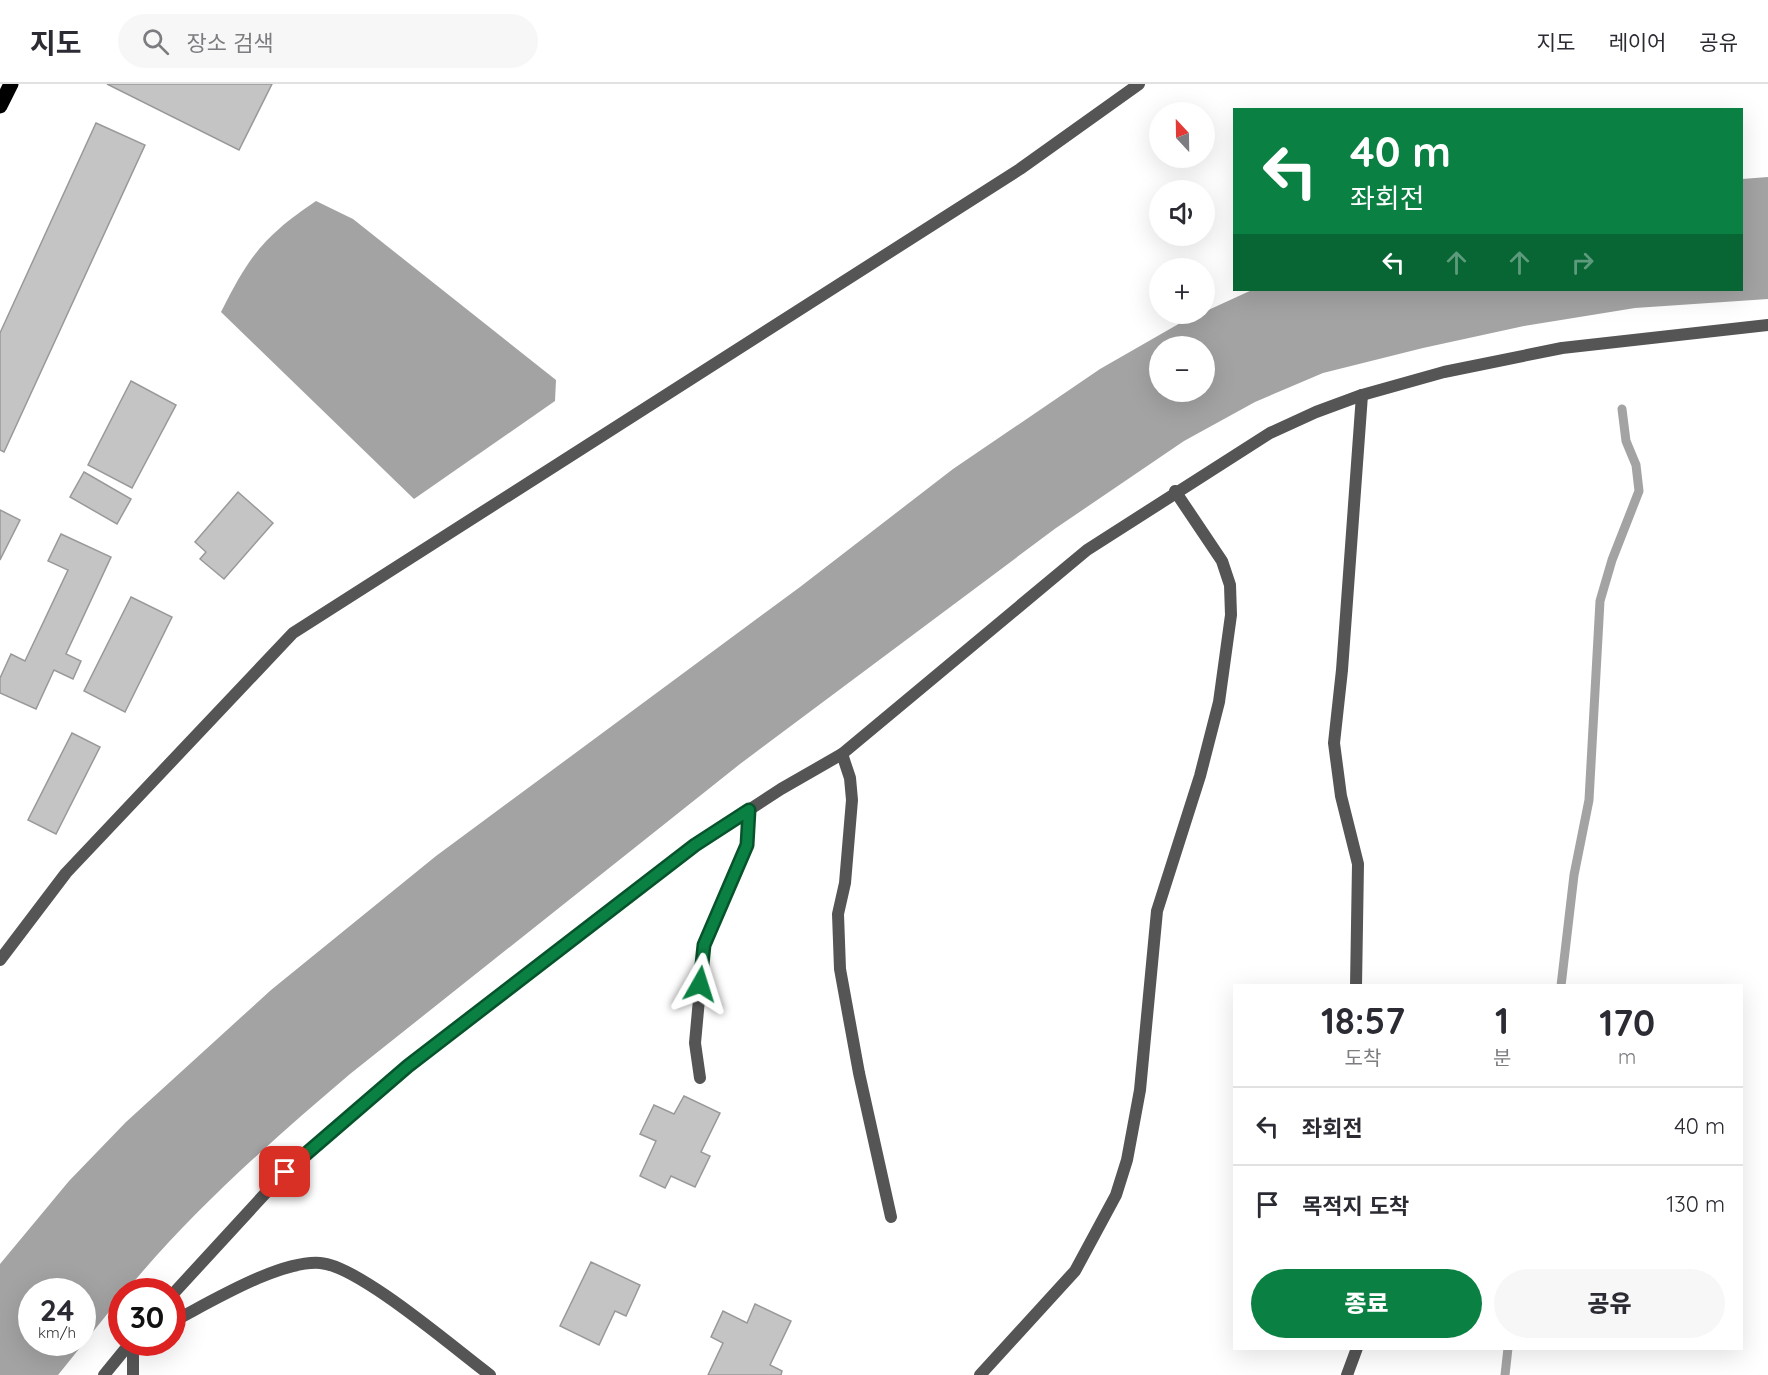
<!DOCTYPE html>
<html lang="ko">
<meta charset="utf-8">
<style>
:root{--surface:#fff;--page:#f7f7f7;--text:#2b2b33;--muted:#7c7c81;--line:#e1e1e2;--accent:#0b8043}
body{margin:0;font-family:Quicksand,"Noto Sans KR",sans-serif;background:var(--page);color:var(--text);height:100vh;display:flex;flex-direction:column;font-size:22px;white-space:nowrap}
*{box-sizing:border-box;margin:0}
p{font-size:20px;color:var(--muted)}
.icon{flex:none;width:33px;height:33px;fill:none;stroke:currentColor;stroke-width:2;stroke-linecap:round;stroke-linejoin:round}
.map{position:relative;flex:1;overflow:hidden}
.details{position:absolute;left:1233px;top:900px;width:510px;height:366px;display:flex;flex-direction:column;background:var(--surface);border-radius:0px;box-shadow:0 6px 24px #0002}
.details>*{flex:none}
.top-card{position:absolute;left:1233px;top:24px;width:510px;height:183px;border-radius:0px;box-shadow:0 6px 24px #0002;background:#0b8043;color:#fff;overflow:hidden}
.needle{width:39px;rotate:338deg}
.tools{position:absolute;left:1149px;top:18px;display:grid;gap:12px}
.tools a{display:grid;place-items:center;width:66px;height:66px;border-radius:50%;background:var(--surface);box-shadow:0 6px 24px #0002;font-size:30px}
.speed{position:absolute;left:18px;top:1194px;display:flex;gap:12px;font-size:30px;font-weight:700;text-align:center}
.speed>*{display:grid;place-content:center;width:78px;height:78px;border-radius:50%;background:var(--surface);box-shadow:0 6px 24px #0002;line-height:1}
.speed small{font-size:15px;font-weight:400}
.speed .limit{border:9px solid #d22;background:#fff;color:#111}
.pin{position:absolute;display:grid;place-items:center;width:51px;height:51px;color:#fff;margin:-26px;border-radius:12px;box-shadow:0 3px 9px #0006}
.me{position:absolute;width:66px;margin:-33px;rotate:6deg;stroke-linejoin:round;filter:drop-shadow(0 0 4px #0008)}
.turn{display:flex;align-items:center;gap:21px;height:126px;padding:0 18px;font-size:27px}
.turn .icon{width:78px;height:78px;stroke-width:2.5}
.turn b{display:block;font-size:42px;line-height:51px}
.lanes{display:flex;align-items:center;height:57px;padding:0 18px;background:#0003;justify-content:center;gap:30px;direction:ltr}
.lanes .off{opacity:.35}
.eta{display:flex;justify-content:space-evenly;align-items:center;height:102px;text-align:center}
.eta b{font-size:36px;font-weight:800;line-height:42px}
.cta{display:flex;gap:12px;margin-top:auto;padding:12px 18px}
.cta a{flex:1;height:69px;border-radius:36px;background:var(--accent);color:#fff;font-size:24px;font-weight:800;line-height:69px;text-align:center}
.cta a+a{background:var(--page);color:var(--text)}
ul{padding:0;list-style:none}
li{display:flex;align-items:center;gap:18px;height:78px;padding:0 18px;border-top:2px solid var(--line)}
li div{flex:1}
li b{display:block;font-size:22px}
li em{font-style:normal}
header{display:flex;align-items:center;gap:36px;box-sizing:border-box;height:84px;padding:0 30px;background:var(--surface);border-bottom:2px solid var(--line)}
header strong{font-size:28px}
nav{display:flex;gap:33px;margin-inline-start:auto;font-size:21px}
.search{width:420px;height:54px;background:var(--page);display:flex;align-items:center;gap:15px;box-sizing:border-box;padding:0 21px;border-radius:33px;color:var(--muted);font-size:22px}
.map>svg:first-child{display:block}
.water{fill:#a3a3a3;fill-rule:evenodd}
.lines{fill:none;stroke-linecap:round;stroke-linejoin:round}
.stream{stroke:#a3a3a3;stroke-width:9}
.building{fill:#c4c4c4;stroke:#999;stroke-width:1.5}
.street{stroke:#555;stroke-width:12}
.primary{stroke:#000;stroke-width:15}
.route-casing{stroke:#07532c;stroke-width:15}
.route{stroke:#0b8043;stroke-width:10}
</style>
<header>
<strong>지도</strong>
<div class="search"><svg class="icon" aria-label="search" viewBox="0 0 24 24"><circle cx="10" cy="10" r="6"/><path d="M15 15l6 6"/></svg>장소 검색</div>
<nav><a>지도</a><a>레이어</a><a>공유</a></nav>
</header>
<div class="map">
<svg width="1768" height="1291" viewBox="0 0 1768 1291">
<rect width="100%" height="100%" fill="#fff"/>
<g class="water">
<path d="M1768,93V215L1635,224L1524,242L1423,264L1323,289L1255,318L1184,357L1056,444L740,680L350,990C271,1057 192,1127 126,1207L122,1208L121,1213L58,1291H0V1180L69,1097L126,1038L271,906L436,772L800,503L953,385L1100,285L1182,238L1252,206H1742V95ZM1160,262H1204V308H1160ZM32,1208H82V1258H32Z"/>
<path d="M316,117L353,135L556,296L555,317L414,415L221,228C249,172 264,152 316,117Z"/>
</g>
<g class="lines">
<g class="stream">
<path d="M1561,902L1574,791L1589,716L1600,517L1612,476L1639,407L1636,381L1626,357L1622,325"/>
<path d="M1505,1291L1508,1264"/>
</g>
</g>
<g class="building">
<path d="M107,0H272L239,66Z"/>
<path d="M96,39L145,61L4,368L0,366V249Z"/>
<path d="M131,297L176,321L132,404L88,381Z"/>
<path d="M84,388L131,415L117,440L70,413Z"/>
<path d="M238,408L273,439L224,495L200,475L206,468L195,458Z"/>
<path d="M0,426L20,436L0,476Z"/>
<path d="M61,450L111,473L66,570L81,577L73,595L54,586L36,625L0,609V594L11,570L25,577L68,486L48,477Z"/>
<path d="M131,513L172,533L125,628L84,607Z"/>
<path d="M72,649L100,663L56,750L28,736Z"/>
<path d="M684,1012L720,1029L701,1068L710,1072L695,1103L671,1092L665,1104L640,1092L656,1057L640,1050L654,1021L674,1030Z"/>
<path d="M591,1178L640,1201L626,1232L615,1227L599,1261L560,1242Z"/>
<path d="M755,1220L791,1237L770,1281L782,1287L781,1291H708L723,1259L711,1253L723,1227L747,1239Z"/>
</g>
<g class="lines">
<g class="street">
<path d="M842,670L850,694L852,716L845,799L838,830L840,885L859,989L891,1133"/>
<path d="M0,876L66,789L293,549L1020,85L1139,0"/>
<path d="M1356,902L1358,780L1341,712L1334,659L1342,586L1362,311"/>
<path d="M700,994L695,959L704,861L747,761L749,726"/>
<path d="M172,1211L285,1088L408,982L695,761L781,705L842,670L1087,466L1270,349L1316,328L1362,311L1444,288L1562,264L1768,241"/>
<path d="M172,1238C209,1219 279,1176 320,1179C358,1181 455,1265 490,1291"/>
<path d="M104,1291L131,1258"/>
<path d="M133,1291V1258"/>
<path d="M980,1291L1075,1187L1116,1111L1127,1076L1140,1006L1157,827L1200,692L1219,618L1231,531L1230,501L1222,477L1175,407"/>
<path d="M1347,1291L1357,1264"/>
</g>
<path class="primary" d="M0,22L11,0"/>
</g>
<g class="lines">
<defs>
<path id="route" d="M285,1088L408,982L695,761L749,726L747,761L704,861L700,900"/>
</defs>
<use href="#route" class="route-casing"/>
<use href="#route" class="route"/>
</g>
</svg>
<div class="tools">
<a><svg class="needle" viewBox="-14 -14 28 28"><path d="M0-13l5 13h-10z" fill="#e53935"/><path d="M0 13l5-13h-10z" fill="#7c7c81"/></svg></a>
<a><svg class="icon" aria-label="sound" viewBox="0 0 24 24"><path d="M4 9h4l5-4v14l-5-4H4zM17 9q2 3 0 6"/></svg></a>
<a>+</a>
<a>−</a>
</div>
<div class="speed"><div>24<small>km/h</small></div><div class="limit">30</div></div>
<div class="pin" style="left:285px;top:1088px;background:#d93025"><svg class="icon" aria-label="arrive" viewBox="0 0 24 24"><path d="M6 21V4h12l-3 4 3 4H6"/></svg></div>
<svg class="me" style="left:700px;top:900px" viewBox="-20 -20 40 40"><path d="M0-17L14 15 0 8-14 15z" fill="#0b8043" stroke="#fff" stroke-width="4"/></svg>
<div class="top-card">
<div class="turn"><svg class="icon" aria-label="left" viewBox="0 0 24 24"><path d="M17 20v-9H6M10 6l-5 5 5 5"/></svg><div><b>40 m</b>좌회전</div></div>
<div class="lanes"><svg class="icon" aria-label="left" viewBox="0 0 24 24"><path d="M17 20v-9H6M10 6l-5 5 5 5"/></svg><svg class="icon off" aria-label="ahead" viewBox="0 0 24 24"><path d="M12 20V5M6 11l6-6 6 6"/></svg><svg class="icon off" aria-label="ahead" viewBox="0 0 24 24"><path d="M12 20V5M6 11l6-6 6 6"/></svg><svg class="icon off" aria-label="right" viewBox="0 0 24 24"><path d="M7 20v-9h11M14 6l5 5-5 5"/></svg></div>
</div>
<section class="details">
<div class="eta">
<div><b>18:57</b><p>도착</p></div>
<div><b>1</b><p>분</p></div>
<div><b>170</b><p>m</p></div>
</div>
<ul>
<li><svg class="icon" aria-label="left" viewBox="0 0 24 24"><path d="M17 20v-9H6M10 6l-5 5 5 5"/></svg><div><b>좌회전</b></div><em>40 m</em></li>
<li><svg class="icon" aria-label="arrive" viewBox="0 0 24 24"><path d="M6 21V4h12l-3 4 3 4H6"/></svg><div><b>목적지 도착</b></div><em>130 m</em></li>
</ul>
<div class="cta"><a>종료</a><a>공유</a></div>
</section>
</div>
